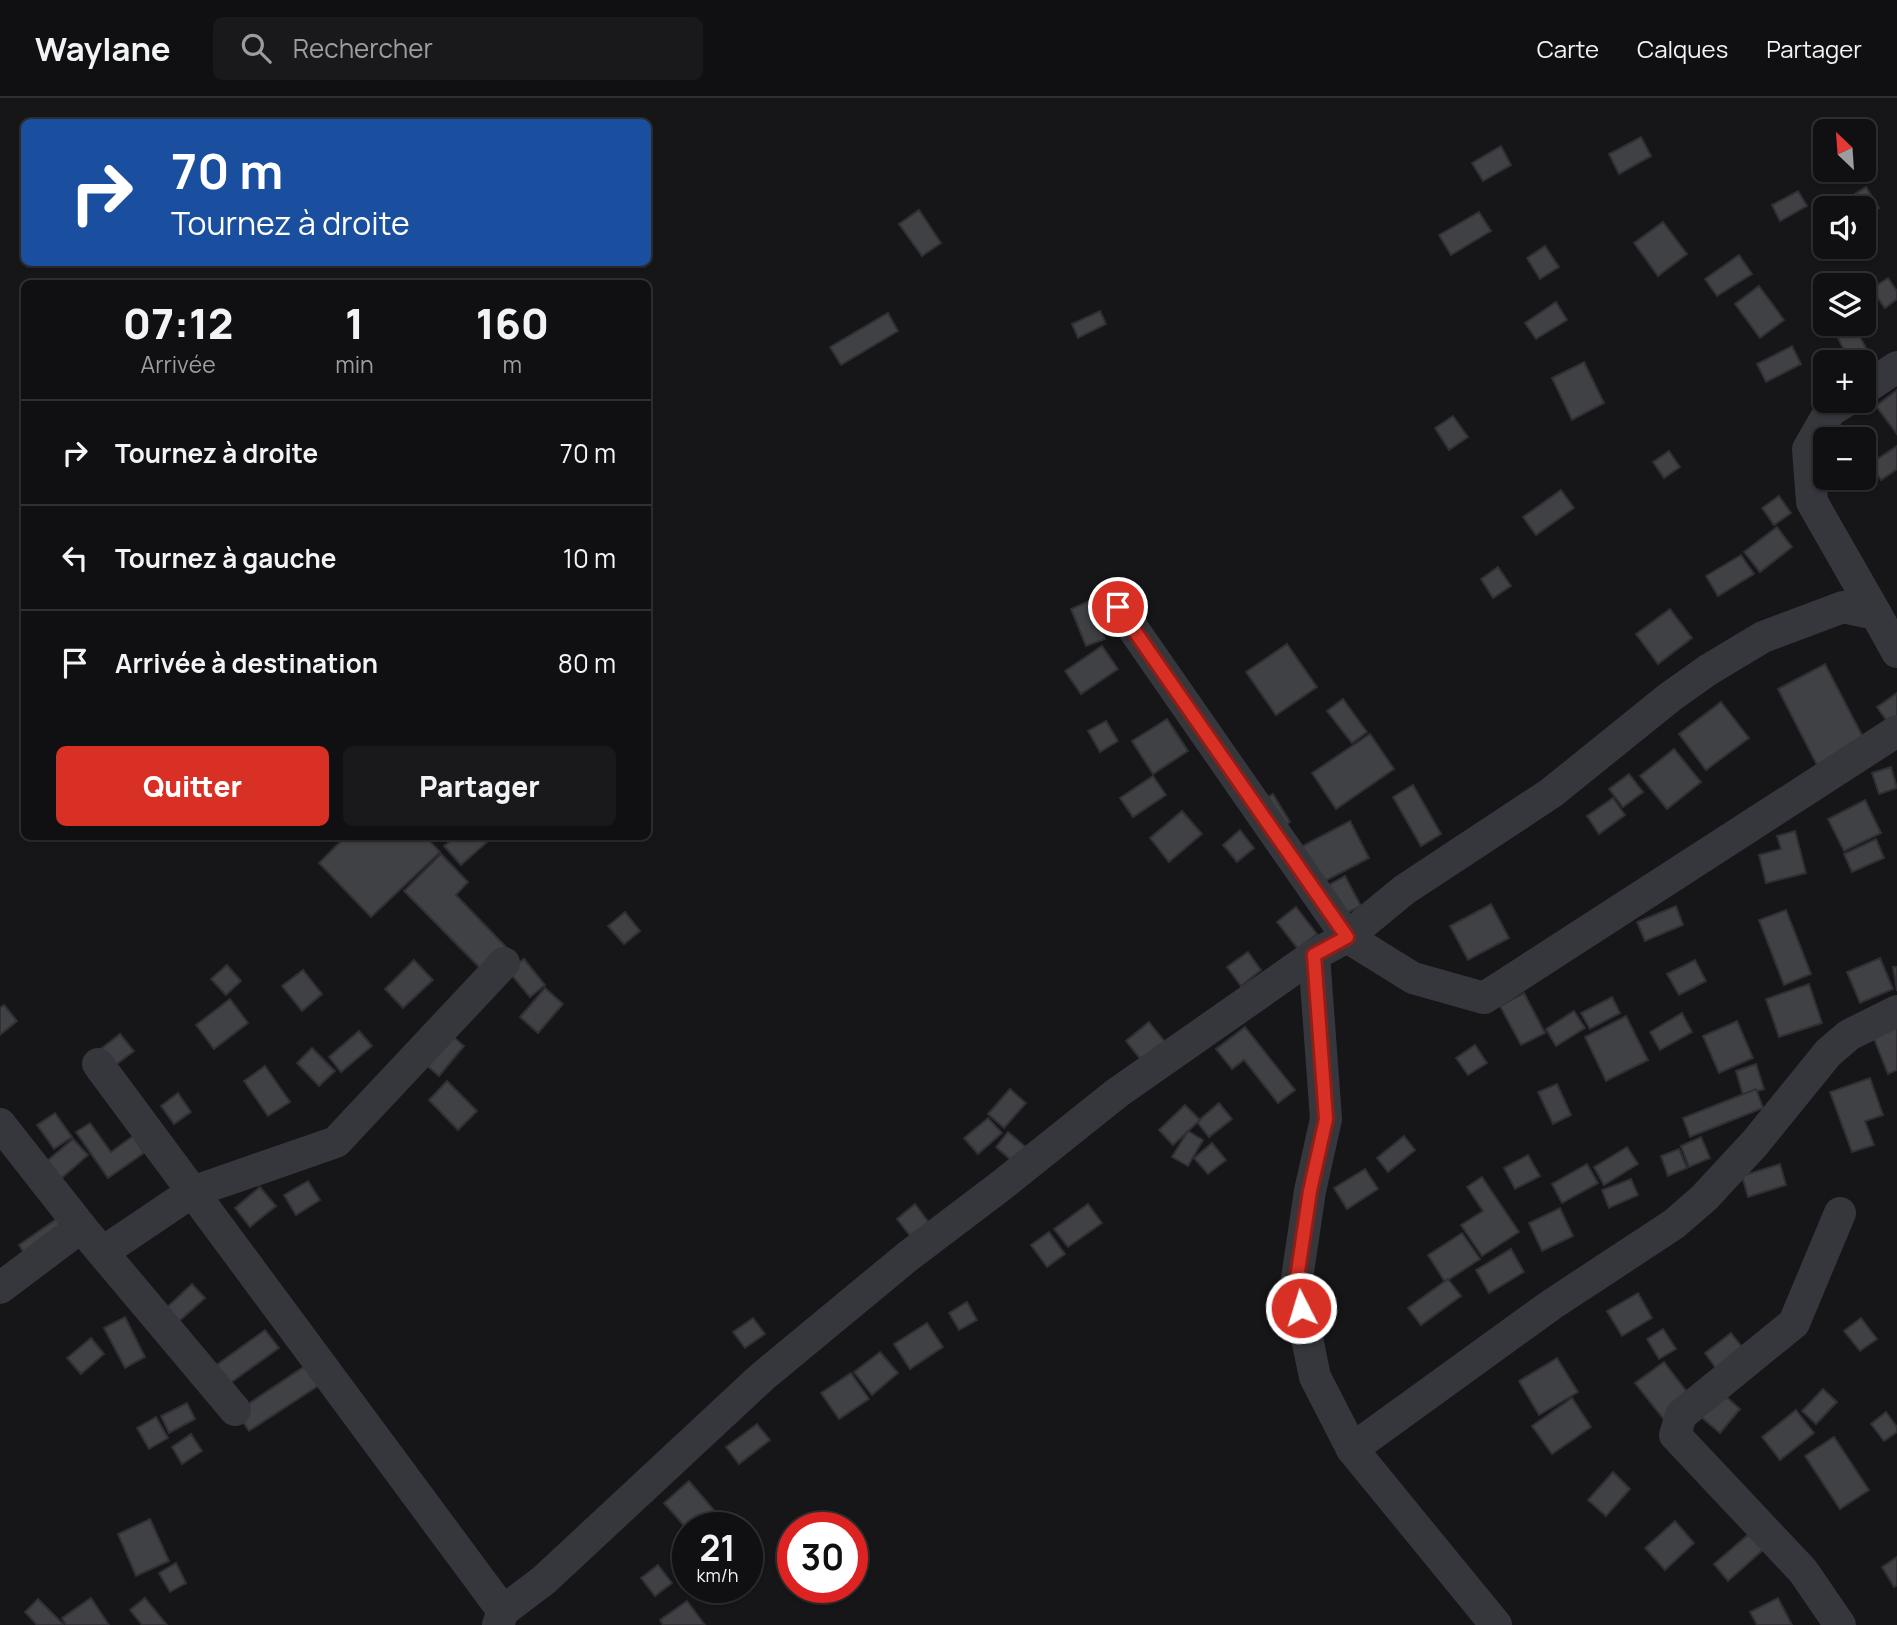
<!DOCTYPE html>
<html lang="fr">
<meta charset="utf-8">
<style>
:root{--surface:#101012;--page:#19191b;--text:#f1f3f6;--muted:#9c9d9f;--line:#303032;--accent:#d93025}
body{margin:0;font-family:Manrope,sans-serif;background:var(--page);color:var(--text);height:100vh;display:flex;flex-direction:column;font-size:26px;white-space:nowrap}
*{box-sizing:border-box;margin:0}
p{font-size:23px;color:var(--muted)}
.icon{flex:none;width:38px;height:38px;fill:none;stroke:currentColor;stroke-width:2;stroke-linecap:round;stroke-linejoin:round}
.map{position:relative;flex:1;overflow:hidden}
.drawer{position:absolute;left:21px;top:182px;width:630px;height:560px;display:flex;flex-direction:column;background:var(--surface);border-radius:10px;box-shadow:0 2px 5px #0004,0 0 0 2px var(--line)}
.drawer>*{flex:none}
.top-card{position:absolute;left:21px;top:21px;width:630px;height:147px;border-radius:10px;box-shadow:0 2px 5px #0004,0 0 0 2px var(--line);background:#1a4fa0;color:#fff;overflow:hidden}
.needle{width:46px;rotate:335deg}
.tools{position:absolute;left:1813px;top:21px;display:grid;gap:14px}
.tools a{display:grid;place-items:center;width:63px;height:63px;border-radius:10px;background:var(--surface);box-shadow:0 2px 5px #0004,0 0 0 2px var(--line);font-size:35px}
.speed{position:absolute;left:672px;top:1414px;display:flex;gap:14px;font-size:35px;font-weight:700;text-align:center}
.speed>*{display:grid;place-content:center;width:91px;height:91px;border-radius:50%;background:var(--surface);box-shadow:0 2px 5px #0004,0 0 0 2px var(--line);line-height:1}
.speed small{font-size:18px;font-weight:400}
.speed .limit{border:10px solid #d22;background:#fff;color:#111}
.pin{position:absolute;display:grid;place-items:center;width:60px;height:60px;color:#fff;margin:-30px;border:4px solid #fff;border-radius:50%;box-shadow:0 2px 7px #0007}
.me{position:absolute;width:77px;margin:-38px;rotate:355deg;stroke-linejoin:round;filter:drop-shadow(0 0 5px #0008)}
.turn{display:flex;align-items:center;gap:24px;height:147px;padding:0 35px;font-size:32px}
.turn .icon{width:91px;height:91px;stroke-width:2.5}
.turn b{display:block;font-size:49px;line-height:60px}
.eta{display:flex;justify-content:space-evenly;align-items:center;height:119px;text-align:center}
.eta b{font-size:42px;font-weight:800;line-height:49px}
.cta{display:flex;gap:14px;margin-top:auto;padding:14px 35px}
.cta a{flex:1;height:80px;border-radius:10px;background:var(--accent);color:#fff;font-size:28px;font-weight:800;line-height:80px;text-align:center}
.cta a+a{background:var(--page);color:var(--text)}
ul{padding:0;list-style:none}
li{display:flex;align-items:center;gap:21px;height:105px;padding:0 35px;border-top:2px solid var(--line)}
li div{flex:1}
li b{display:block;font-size:26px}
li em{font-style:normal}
header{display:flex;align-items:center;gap:42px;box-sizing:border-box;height:98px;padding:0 35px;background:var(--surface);border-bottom:2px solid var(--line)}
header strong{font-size:33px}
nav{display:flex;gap:38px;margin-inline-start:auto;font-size:24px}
.search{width:490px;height:63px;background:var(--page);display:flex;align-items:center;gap:18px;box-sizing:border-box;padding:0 24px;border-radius:10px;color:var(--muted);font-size:26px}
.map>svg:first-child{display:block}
.building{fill:#404145;stroke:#302f34;stroke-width:2}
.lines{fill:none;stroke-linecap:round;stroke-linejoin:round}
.street{stroke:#36373d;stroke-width:32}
.route-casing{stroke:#8d1f18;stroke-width:18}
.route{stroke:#d93025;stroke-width:12}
</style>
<header>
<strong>Waylane</strong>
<div class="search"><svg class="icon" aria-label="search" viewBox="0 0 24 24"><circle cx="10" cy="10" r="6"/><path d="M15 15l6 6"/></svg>Rechercher</div>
<nav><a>Carte</a><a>Calques</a><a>Partager</a></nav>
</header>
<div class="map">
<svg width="1897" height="1527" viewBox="0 0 1897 1527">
<rect width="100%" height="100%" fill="#161618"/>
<g class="building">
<path d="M1641,39L1651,58L1619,76L1609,56Z"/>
<path d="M1501,48L1511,67L1483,83L1472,65Z"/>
<path d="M1866,89L1879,110L1864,120V110H1833Z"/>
<path d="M1798,93L1807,108L1780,123L1772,107Z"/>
<path d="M919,112L941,145L922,158L899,126Z"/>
<path d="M1479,114L1491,133L1451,157L1439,137Z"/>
<path d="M1663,124L1687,156L1658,178L1634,145Z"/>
<path d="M1545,148L1559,169L1540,181L1527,160Z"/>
<path d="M1739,157L1752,176L1717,198L1705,181Z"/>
<path d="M1888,180L1897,193V201L1885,210L1871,191Z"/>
<path d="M1759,188L1784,222L1760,240L1735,206Z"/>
<path d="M1556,204L1567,222L1536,241L1525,225Z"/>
<path d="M1100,213L1106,226L1078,240L1072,226Z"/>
<path d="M888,215L898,233L841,267L830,249Z"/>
<path d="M1831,226H1853L1866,250L1848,260Z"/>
<path d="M1792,248L1801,266L1766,284L1757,266Z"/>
<path d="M1584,264L1604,305L1572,322L1552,280Z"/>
<path d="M1897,292V336L1876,308Z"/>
<path d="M1453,318L1468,339L1449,352L1435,330Z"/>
<path d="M1897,348V371L1881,382L1870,366Z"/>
<path d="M1669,353L1680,369L1664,380L1653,364Z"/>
<path d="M1561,392L1574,410L1536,437L1523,419Z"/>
<path d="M1779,398L1791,415L1774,427L1762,410Z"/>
<path d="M1777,429L1792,449L1760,474L1744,454Z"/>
<path d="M1741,457L1754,476L1718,498L1706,478Z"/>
<path d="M1498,469L1511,488L1493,500L1481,481Z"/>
<path d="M1089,503L1105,541L1086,548L1071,511Z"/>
<path d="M1670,511L1692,540L1658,566L1636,536Z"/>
<path d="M1287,546L1317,589L1276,617L1246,574Z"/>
<path d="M1102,548L1118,571L1081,596L1065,573Z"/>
<path d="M1825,566L1865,643L1817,667L1778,591Z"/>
<path d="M1897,595V621L1889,626L1877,609Z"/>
<path d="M1343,601L1367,634L1352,645L1327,613Z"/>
<path d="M1721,604L1749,640L1706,672L1679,636Z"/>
<path d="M1167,621L1188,653L1153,676L1132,643Z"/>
<path d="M1106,623L1118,643L1100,654L1088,633Z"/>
<path d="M1370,636L1394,671L1336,711L1312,675Z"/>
<path d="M1674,651L1701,684L1667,711L1640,678Z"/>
<path d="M1891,669L1897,690L1879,696L1872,675Z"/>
<path d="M1629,676L1643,694L1623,709L1609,691Z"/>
<path d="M1153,678L1166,697L1133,719L1120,700Z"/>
<path d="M1413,687L1441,736L1421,748L1393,699Z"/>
<path d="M1273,696L1290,724L1273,734L1256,706Z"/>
<path d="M1613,700L1625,717L1599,736L1587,718Z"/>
<path d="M1865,702L1881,735L1844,753L1828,721Z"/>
<path d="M1182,713L1202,736L1169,764L1150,740Z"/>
<path d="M1350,723L1369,760L1310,791L1291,754Z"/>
<path d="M1240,732L1254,750L1237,764L1223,747Z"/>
<path d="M1795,733L1806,775L1766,785L1759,757L1781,751L1777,738Z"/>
<path d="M346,738H425L440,754L371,819L319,765Z"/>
<path d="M456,738H482L487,744L461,767L444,748Z"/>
<path d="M1876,741L1884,760L1852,774L1844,756Z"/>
<path d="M441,756L468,784L456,797L506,849L482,872L404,793Z"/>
<path d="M1345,778L1361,808L1333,822L1318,793Z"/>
<path d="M1491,806L1509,840L1468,862L1450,828Z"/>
<path d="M1676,808L1683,827L1645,843L1637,824Z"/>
<path d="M1296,809L1317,836L1298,851L1277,824Z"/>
<path d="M1786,812L1811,876L1784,887L1759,822Z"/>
<path d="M625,814L640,833L624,846L608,828Z"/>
<path d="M1248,854L1261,872L1241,888L1227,869Z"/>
<path d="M1880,860L1893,891L1860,905L1847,874Z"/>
<path d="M524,861L545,887L530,899L508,873Z"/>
<path d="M414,862L433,882L403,910L385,891Z"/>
<path d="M1695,862L1706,883L1679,897L1667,876Z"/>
<path d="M227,867L241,883L226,897L211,881Z"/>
<path d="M1893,869H1897V893Z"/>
<path d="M303,872L322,896L302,913L282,888Z"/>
<path d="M1809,886L1822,925L1779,939L1766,901Z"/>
<path d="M545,890L563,906L538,935L520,919Z"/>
<path d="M1524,895L1545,935L1521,947L1500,908Z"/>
<path d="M1612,899L1620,915L1590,931L1581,915Z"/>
<path d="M230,901L248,925L214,951L196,927Z"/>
<path d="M4,907L17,923L0,937V910Z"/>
<path d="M1574,913L1585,930L1556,948L1546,931Z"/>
<path d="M1682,915L1692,934L1660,952L1650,934Z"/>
<path d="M1626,918L1648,962L1606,983L1585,939Z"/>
<path d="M1737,923L1753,960L1719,975L1703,938Z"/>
<path d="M1149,924L1169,949L1146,968L1126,943Z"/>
<path d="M1897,928V972L1888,976L1873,938Z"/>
<path d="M1245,929L1295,992L1278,1005L1244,962L1232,971L1216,951Z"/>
<path d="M359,933L372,948L341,974L329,959Z"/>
<path d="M120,936L134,953L101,978L88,961Z"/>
<path d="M450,936L464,948L439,978L425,966Z"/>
<path d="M1475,947L1487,965L1468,977L1456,960Z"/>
<path d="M312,950L335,973L319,988L297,965Z"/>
<path d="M1756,966L1764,991L1743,997L1736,973Z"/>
<path d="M265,968L290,1004L268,1018L244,983Z"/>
<path d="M1870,980L1883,1017L1865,1023L1874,1047L1852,1054L1830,994Z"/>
<path d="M447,983L477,1013L458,1032L429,1002Z"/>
<path d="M1557,986L1571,1017L1553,1026L1538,994Z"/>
<path d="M1010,991L1026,1005L1004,1030L988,1016Z"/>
<path d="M1756,991L1763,1010L1690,1039L1683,1020Z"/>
<path d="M178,995L191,1014L174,1026L161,1008Z"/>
<path d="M1219,1005L1232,1021L1209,1039L1197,1024Z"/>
<path d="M1185,1007L1200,1022L1173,1047L1159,1032Z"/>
<path d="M55,1015L72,1039L54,1051L37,1027Z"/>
<path d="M988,1020L1002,1035L978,1056L964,1040Z"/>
<path d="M90,1025L111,1054L133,1038L144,1055L108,1080L76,1034Z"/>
<path d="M1188,1033L1203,1042L1188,1068L1172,1059Z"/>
<path d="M1008,1034L1039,1060L1026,1075L996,1049Z"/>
<path d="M1404,1038L1415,1052L1388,1074L1377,1060Z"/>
<path d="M1701,1039L1710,1060L1689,1069L1681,1048Z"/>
<path d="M73,1041L88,1057L56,1085L41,1068Z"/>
<path d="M1212,1045L1226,1062L1208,1076L1194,1060Z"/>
<path d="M1627,1049L1638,1066L1604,1087L1594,1069Z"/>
<path d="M1679,1051L1687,1070L1668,1078L1661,1058Z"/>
<path d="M1528,1057L1540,1078L1515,1091L1504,1070Z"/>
<path d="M1587,1066L1598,1085L1562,1105L1552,1086Z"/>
<path d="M1780,1066L1786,1087L1748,1099L1742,1078Z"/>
<path d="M1365,1071L1378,1091L1347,1111L1334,1090Z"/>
<path d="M1482,1079L1519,1134L1482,1158L1461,1127L1483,1113L1467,1089Z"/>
<path d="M1631,1081L1638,1097L1609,1110L1602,1092Z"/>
<path d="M308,1083L320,1102L296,1117L284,1097Z"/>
<path d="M260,1089L276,1108L250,1129L235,1110Z"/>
<path d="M915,1106L936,1134L918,1148L897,1121Z"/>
<path d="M1088,1106L1102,1125L1068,1149L1054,1131Z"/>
<path d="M1560,1110L1573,1138L1542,1153L1529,1125Z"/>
<path d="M62,1117L74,1135L30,1164L19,1147Z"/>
<path d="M1049,1134L1065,1156L1047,1169L1031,1147Z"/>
<path d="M1462,1135L1480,1161L1445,1184L1428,1157Z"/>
<path d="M1511,1151L1524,1174L1489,1195L1476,1172Z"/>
<path d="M1448,1181L1461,1198L1421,1227L1408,1210Z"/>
<path d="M192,1186L205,1200L176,1226L164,1212Z"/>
<path d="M1638,1195L1652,1220L1622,1238L1607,1213Z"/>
<path d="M967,1204L977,1222L959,1232L949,1215Z"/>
<path d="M125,1219L145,1259L125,1270L104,1230Z"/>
<path d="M753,1220L765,1236L745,1250L733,1234Z"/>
<path d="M1861,1220L1877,1241L1860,1253L1844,1233Z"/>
<path d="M927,1225L943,1249L910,1271L894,1246Z"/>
<path d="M1663,1231L1676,1251L1659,1261L1647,1241Z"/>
<path d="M265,1232L279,1250L222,1291L208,1273Z"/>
<path d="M1731,1235L1750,1259L1723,1280L1705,1255Z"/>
<path d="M91,1240L104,1256L81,1276L67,1260Z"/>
<path d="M880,1254L898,1275L872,1297L854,1274Z"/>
<path d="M1557,1260L1578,1294L1539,1317L1519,1283Z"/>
<path d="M1664,1264L1694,1303L1666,1324L1635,1285Z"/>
<path d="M308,1266L321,1286L249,1333L236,1314Z"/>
<path d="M851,1275L869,1301L839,1321L821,1295Z"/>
<path d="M1823,1291L1837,1304L1816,1326L1802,1313Z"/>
<path d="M1722,1295L1740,1311L1720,1335L1701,1319Z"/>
<path d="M1572,1300L1591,1329L1552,1356L1532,1328Z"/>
<path d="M187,1305L195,1321L169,1335L161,1318Z"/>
<path d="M1796,1312L1814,1335L1780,1362L1762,1339Z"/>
<path d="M1886,1314L1897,1329V1334L1884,1343L1871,1326Z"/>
<path d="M156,1319L168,1340L149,1351L137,1330Z"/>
<path d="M757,1326L770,1342L739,1366L726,1349Z"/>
<path d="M191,1336L202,1353L182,1366L172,1349Z"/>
<path d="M1834,1339L1869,1392L1840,1411L1805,1358Z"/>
<path d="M1613,1374L1630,1391L1606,1418L1588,1402Z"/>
<path d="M689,1383L714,1412L688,1432L664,1405Z"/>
<path d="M150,1421L169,1463L136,1478L118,1436Z"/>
<path d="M1675,1423L1694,1445L1665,1472L1645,1450Z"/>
<path d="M1749,1436L1763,1452L1728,1483L1714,1466Z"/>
<path d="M1897,1459V1487L1894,1489L1882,1469Z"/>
<path d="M176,1465L186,1485L170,1494L159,1475Z"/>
<path d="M658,1467L672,1485L655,1498L641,1480Z"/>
<path d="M91,1500L109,1527H66L62,1520Z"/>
<path d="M145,1500L167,1527H142L130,1512Z"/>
<path d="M1778,1500L1792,1527H1757L1750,1514Z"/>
<path d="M38,1501L63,1526V1527H37L25,1514Z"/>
<path d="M687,1503L705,1527H663L660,1522Z"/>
</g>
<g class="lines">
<g class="street">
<path d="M1864,291L1897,269"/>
<path d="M1846,303L1830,313L1808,351L1812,404L1876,516"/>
<path d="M1118,509L1347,839L1413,880L1484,900L1897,633"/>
<path d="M1314,857L1326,1021L1310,1093L1296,1187L1315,1279L1352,1351L1496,1527"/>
<path d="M98,966L503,1513"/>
<path d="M0,1026L81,1129L235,1312"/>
<path d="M103,1154L192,1094L336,1044L504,865"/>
<path d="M0,1190L81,1129"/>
<path d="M1352,1351L1551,1207L1674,1126L1704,1100L1755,1045L1828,955L1849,937L1897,913"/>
<path d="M498,1527L503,1513L544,1482L762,1279L907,1159L1002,1087L1117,995L1314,857L1347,839L1404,792L1551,695L1670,599L1708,572L1763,539L1843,509L1876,516L1897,554"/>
<path d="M1840,1527L1803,1473L1675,1337L1681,1317L1794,1225L1840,1115"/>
</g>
</g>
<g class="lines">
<defs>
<path id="route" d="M1118,509L1347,839L1314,857L1326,1021L1310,1093L1296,1187L1301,1210"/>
</defs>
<use href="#route" class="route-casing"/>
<use href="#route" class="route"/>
</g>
</svg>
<div class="tools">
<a><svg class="needle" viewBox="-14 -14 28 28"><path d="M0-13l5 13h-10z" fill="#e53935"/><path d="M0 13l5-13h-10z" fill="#9c9d9f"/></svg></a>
<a><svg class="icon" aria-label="sound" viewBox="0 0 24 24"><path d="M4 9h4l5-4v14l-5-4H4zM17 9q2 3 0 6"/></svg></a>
<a><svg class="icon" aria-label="layers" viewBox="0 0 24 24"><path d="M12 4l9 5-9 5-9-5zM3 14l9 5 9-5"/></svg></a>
<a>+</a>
<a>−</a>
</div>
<div class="speed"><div>21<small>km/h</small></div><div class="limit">30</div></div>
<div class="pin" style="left:1118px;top:509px;background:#d93025"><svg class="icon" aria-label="arrive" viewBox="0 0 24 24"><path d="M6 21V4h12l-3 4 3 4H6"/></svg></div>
<svg class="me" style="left:1301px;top:1210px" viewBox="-20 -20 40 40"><circle r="17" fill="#d93025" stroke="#fff" stroke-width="3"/><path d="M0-11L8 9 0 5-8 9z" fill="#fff"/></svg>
<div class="top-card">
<div class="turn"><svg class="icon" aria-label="right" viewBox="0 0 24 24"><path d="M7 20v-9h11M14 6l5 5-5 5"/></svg><div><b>70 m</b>Tournez à droite</div></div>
</div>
<section class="drawer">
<div class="eta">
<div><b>07:12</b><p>Arrivée</p></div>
<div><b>1</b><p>min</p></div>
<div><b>160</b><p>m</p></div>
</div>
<ul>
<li><svg class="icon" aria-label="right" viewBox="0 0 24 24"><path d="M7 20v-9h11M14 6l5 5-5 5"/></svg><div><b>Tournez à droite</b></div><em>70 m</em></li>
<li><svg class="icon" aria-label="left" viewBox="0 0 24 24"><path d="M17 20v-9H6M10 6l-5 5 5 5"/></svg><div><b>Tournez à gauche</b></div><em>10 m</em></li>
<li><svg class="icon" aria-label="arrive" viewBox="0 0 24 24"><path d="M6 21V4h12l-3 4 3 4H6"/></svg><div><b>Arrivée à destination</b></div><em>80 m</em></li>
</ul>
<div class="cta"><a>Quitter</a><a>Partager</a></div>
</section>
</div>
